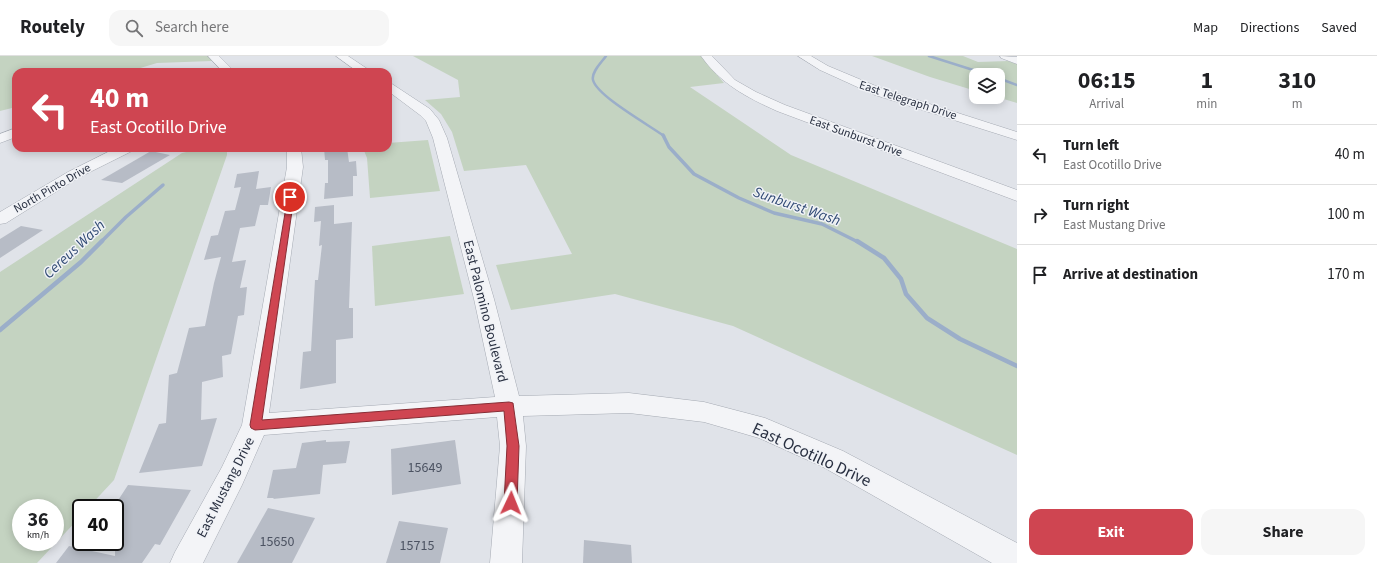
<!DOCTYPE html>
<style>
:root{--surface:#fff;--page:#f6f6f6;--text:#202124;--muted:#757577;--line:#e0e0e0;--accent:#cf4551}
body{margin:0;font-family:"Source Sans 3",sans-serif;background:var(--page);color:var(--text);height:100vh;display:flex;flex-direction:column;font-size:15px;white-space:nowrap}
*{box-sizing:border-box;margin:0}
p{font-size:13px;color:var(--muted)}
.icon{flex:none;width:22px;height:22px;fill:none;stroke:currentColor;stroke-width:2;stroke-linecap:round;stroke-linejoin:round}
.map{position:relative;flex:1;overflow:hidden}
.details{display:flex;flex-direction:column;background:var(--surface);width:360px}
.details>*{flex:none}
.banner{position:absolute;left:12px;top:12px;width:380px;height:84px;border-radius:12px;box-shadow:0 2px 10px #0003;background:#cf4551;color:#fff;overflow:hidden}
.buttons{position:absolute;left:969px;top:12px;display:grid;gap:8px}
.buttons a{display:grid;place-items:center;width:36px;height:36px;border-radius:8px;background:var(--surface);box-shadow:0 2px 10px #0003;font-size:20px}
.speed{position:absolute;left:12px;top:443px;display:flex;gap:8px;font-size:20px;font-weight:700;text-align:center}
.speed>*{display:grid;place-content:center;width:52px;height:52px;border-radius:50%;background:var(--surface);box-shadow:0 2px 10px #0003;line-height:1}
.speed small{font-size:10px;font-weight:400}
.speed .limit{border:2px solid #111;border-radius:6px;background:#fff;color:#111}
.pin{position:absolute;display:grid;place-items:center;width:34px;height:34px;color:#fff;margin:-17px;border:2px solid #fff;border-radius:50%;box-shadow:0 1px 4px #0007}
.me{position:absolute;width:44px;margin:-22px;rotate:2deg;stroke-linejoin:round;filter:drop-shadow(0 0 3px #0008)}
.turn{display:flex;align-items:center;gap:14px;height:84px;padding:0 12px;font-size:18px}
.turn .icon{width:52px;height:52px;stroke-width:2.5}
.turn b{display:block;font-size:28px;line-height:34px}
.eta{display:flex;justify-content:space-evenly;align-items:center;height:68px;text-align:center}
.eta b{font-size:24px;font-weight:700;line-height:28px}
.action{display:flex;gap:8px;margin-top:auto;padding:8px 12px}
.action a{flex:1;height:46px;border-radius:12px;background:var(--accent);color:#fff;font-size:16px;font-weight:700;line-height:46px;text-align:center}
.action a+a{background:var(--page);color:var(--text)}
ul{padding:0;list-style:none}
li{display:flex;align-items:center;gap:12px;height:60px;padding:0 12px;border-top:1px solid var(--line)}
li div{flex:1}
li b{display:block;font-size:15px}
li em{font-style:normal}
header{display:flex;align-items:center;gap:24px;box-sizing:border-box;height:56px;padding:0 20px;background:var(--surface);border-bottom:1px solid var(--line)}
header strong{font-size:19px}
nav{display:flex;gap:22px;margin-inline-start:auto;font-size:14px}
.search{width:280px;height:36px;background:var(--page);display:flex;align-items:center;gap:10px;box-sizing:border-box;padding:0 14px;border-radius:12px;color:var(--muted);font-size:15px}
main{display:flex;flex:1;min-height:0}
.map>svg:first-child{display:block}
.green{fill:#c4d3c1;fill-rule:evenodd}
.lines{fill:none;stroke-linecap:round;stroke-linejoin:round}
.stream-far2{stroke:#9baec9;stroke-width:2.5}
.stream-far1{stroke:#9baec9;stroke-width:3.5}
.stream{stroke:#9baec9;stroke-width:4.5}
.building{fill:#b7bcc6}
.minor-casing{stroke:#a5aab3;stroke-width:1}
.minor{fill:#f3f4f7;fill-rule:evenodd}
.route{fill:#cf4551;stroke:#872d35}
.labels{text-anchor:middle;stroke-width:3;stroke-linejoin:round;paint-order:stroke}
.far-street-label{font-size:12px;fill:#293041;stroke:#f0f2f6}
.street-label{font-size:14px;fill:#293041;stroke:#f0f2f6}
.near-number-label{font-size:14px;fill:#4c5362}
.water-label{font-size:15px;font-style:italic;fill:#324c75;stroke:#f0f2f6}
.near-street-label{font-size:17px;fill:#293041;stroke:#f0f2f6}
</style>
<header>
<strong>Routely</strong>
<div class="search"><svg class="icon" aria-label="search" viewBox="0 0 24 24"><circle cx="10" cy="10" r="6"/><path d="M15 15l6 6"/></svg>Search here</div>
<nav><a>Map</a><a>Directions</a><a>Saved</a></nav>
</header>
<main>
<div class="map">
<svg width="1017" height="507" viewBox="0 0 1017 507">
<rect width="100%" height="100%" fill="#e0e3e9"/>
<g class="green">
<path d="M0,0H208L212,5L157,7L127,16H16V51L0,55Z"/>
<path d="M413,0H701L724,27L690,31L791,99L1017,193V399L733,270L615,238L511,254L496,209L572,198L526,109L464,115L452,76L441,58L425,44L460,41L458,24Z"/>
<path d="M872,0H963L978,6L1008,5L1017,8V47L997,41L998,19H976V35L930,21Z"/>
<path d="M428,84L440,135L370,142L367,102L363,92H388V87Z"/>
<path d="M203,92H227V99L114,424L88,452H81V460L37,507H0V216L182,97ZM21,452H55V486H21Z"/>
<path d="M450,180L464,238L375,250L372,190Z"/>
</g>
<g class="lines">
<g class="stream-far2">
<path d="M606,0C602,6 591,16 593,24C597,40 649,69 664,80"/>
<path d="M929,0L989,19"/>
<path d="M998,22L1017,29"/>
</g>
<g class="stream-far1">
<path d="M663,79L669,91L694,118L739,142L774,157L822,168L858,186"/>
<path d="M101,186L126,161L163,129"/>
</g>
<g class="stream">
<path d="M857,185L884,202L901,223L906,238L927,262L960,283L1017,310"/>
<path d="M0,274L81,206L102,185"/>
</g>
</g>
<g class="building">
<path d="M324,92H347L349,106L356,105L357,120H353V140L324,143L325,127H328V104H325Z"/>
<path d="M151,95L170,99L122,127L101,124Z"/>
<path d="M259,115L256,133L271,131L268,149H260L255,170L240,172L232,206L246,204L240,232L247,231L244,259L238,260L231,298L222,300L223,321L202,326L201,364L217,362L202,410L139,417L159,368L166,367L169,319L177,317L189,272L205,270L214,227L221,201L204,204L211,180L218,179L225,155L235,154L241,131L234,132L237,118Z"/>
<path d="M334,149V168L352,166L349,252H353V282L336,284V327L300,333L303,296L311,295L315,224H318L322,189L319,190L321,165L314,166L315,151Z"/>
<path d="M21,170L43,174L0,202V183Z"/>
<path d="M326,384V386L350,385L346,407L323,409L320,438L273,443L274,442H267L273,414L296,412L302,387Z"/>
<path d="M455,384L461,428L392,439L391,393Z"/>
<path d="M128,429L191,434L160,489L155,488L142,507H56L69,490L115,500V449Z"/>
<path d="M268,452L315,462L292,507H237Z"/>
<path d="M399,465L448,472L440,507H386Z"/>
<path d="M584,484L631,489L632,507H583Z"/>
</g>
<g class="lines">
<defs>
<g id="minor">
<path d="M208,0H219L235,16H223Z"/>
<path d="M336,0H348L372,16H358Z"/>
<path d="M701,0H712L735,24L756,36L785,49L1017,134V145L777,55C746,41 721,28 701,0Z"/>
<path d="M798,0H811L828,10L883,33L1017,76V84L875,39L820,14Z"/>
<path d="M1000,0L1017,1V8L1001,2Z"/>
<path d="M388,26L392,28L430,53L439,64L447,82L494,243L519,340L629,337L704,346L765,362L843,395L1017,487V507H992L823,411L759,382L704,366L629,357L523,360L526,390L522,507H490L500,390L497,361L264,379L242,429L203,507H170L175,496L222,411L242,369L287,111V92H301L303,111L269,357L495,341L474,243L433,82L426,65L420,59L388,35Z"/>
<path d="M16,72V81L0,87V78Z"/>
<path d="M116,92H134L132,95L78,122L6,167L0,168V156L68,116Z"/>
</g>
</defs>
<use href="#minor" class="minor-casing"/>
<use href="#minor" class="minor"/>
</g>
<path class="route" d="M288,139H290L294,141L262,364L509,346L513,347L519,390L517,447L515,451L511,453L506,451L504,447L507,390L504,355L255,374L251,372L250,369Z"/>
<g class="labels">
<g class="far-street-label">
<text transform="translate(908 44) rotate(18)" y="4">East Telegraph Drive</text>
<text transform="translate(856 80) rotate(20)" y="4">East Sunburst Drive</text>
<text transform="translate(52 132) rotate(-30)" y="4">North Pinto Drive</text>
</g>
<g class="street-label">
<text transform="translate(486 255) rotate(76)" y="5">East Palomino Boulevard</text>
<text transform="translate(225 431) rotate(-63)" y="5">East Mustang Drive</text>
</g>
<g class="near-number-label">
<text x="425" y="416">15649</text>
<text x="277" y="490">15650</text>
<text x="417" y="494">15715</text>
</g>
<g class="water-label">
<text transform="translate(797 150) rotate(19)" y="5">Sunburst Wash</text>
<text transform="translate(74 193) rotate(-43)" y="5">Cereus Wash</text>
</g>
<g class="near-street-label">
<text transform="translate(812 398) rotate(25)" y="6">East Ocotillo Drive</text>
</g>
</g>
</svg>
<div class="buttons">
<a><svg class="icon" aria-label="layers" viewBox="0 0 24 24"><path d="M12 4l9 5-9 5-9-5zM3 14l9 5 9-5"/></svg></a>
</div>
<div class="speed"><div>36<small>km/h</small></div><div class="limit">40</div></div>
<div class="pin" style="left:290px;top:141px;background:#d93025"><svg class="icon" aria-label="arrive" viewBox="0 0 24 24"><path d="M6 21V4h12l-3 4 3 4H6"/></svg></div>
<svg class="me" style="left:511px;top:447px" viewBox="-20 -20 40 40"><path d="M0-17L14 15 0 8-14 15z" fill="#cf4551" stroke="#fff" stroke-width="4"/></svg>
<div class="banner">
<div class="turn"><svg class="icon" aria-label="left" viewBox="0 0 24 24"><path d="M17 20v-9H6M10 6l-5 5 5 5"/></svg><div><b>40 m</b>East Ocotillo Drive</div></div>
</div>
</div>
<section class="details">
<div class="eta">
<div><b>06:15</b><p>Arrival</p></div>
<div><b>1</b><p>min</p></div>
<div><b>310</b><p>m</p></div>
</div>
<ul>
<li><svg class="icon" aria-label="left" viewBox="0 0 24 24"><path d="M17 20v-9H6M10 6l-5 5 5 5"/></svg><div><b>Turn left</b><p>East Ocotillo Drive</p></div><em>40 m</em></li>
<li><svg class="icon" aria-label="right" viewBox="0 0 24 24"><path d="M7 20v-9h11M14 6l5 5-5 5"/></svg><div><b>Turn right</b><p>East Mustang Drive</p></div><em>100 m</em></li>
<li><svg class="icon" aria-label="arrive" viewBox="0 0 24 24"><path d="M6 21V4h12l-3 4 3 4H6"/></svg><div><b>Arrive at destination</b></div><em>170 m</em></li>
</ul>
<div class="action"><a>Exit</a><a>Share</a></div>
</section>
</main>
